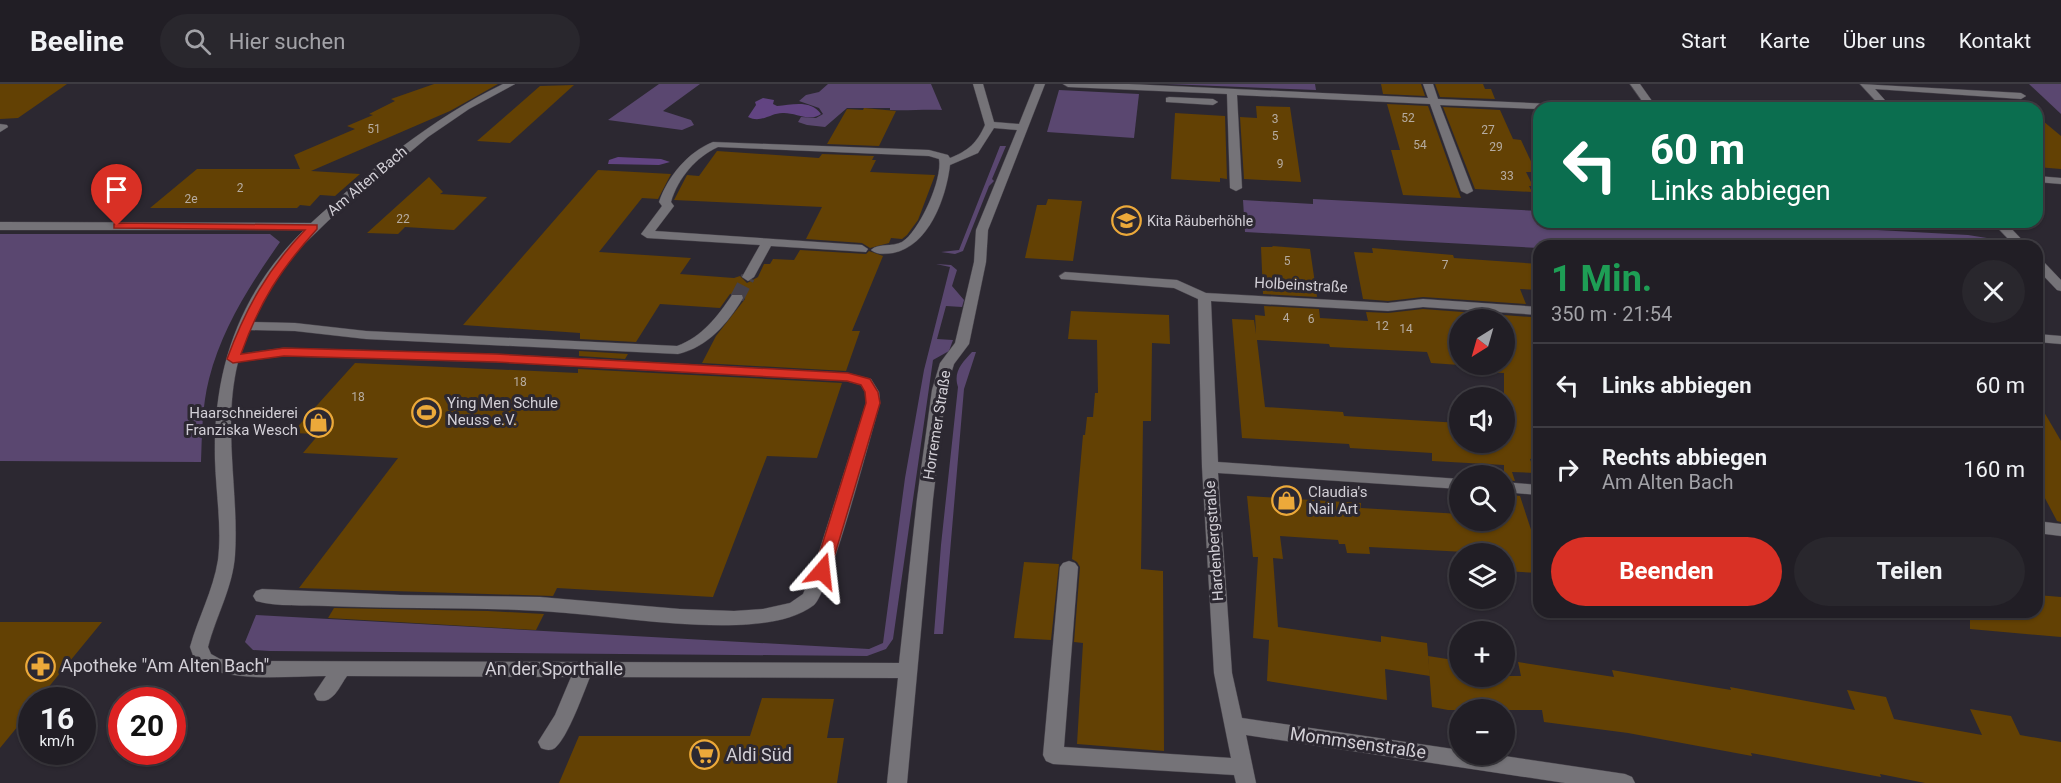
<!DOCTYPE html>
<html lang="de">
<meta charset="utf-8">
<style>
:root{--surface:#211e25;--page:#29272d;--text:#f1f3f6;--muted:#a2a2a7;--line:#3e3c42;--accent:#d93025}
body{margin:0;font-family:Roboto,sans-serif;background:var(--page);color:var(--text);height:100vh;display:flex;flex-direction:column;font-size:22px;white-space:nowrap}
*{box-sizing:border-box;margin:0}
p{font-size:20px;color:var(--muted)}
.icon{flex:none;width:33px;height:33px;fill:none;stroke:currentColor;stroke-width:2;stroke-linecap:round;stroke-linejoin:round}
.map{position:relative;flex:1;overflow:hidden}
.panel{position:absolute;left:1533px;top:156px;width:510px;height:378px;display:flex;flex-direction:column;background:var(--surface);border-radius:18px;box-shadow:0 2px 4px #0004,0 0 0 2px var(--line)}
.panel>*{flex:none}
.top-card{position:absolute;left:1533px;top:18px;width:510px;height:126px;border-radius:18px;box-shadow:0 2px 4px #0004,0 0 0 2px var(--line);background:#0b6e4f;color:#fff;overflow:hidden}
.needle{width:39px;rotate:217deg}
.fabs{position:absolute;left:1449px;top:225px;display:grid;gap:12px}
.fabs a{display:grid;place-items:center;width:66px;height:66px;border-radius:50%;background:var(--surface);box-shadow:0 2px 4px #0004,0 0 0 2px var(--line);font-size:30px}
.speed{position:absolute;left:18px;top:603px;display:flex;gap:12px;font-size:30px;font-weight:700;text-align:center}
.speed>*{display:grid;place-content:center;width:78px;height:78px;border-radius:50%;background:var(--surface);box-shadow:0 2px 4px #0004,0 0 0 2px var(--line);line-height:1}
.speed small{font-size:15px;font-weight:400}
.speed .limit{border:9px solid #d22;background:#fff;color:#111}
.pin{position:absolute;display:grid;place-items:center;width:51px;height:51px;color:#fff;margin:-62px -26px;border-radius:50% 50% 50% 0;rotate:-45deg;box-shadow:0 0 6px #0007}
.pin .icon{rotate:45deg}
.me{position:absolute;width:66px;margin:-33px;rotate:17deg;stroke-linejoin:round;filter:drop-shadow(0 0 4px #0008)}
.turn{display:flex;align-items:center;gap:21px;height:126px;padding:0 18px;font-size:27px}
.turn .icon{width:78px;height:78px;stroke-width:2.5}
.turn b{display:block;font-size:42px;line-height:51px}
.round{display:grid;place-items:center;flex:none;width:63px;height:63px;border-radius:32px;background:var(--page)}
.overview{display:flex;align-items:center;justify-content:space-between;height:102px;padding:0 18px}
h1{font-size:36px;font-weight:700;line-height:45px;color:#1e9e55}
.action{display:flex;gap:12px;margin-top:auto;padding:12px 18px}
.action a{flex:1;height:69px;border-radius:36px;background:var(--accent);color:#fff;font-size:24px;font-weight:700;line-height:69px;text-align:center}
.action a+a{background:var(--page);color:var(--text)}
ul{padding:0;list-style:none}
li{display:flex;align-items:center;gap:18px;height:84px;padding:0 18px;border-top:2px solid var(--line)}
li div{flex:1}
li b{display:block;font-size:22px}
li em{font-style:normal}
header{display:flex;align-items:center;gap:36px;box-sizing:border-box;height:84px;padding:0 30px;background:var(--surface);border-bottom:2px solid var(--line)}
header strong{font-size:28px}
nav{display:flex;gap:33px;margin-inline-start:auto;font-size:21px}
.search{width:420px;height:54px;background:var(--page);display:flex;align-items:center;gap:15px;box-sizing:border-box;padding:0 21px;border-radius:33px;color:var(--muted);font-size:22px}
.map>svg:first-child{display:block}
.green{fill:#5a4770}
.water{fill:#624482}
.building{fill:#634104;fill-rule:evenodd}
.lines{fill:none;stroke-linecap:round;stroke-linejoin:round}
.minor-tunnel{stroke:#45414a;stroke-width:14;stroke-dasharray:14 7;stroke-linecap:butt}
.minor-casing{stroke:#47434b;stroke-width:1}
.minor{fill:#757378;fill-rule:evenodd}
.route{fill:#d93025;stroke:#8d1f18;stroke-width:1.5}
.labels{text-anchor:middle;stroke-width:6;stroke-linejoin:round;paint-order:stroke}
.number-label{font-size:12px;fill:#b6aca2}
.far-poi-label{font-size:14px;fill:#d2cfd6;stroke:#2c2831;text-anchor:start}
.street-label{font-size:15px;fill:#d2cfd6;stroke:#2c2831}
.poi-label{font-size:15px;fill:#d2cfd6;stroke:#2c2831;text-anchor:start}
.near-poi-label{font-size:18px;fill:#d2cfd6;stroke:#2c2831;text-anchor:start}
.near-street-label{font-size:18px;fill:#d2cfd6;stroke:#2c2831}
</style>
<header>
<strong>Beeline</strong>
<div class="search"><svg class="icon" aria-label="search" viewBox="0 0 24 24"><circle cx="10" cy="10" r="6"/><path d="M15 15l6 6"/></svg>Hier suchen</div>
<nav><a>Start</a><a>Karte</a><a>Über uns</a><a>Kontakt</a></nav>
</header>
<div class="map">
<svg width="2061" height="699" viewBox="0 0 2061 699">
<rect width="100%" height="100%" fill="#2c2831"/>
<g class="green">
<path d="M659,0H700L663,27L691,36L694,41L682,46L608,36Z"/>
<path d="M828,0H931L942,26C924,25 907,27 890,26V24H847L825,43L807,41L798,38L801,33L816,34L823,30L819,24L799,17L806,11L819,8Z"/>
<path d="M1166,0H1315L1316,6Z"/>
<path d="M2029,0H2061V30Z"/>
<path d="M1059,6L1139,10L1134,54L1047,48Z"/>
<path d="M1000,62H1006L992,95L994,97L989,102L963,167L955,170L941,168L959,166Z"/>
<path d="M1313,115L1539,127V138H1733L1968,151L1987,154L1995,162H1539V164L1245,148L1243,116L1313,120Z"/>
<path d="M0,150H270L280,158C250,201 222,244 209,295C202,322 202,350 201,378L0,377Z"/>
<path d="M936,180L951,181L957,186L952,202L964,216L962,223L946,222L937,255L953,256L949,267L933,276L893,555L886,565L867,572L270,567L253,566L245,558L256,531L869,565L883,559L905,394L924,286L950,183Z"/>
<path d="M972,268H976L964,305L943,550H934L941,461L958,303C953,288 962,279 972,268Z"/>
</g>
<g class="water">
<path d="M763,14L774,16L773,20L777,22C792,21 810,15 821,30C811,38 796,29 784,29C771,28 762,40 748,33L756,21L755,18Z"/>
<path d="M618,73L661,75L670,78L659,81L608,80L609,76Z"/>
</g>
<g class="building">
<path d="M0,0H67L18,34L0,35Z"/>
<path d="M434,0H498L450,27L311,87L360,90L335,112L320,111L310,122L300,121L297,124H150L197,85H300L294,71L355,45L347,42L373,31L369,30L395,17L391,15Z"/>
<path d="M1381,0H1421L1425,12L1383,10Z"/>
<path d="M1435,0H1483L1485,5H1491L1495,15L1440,13Z"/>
<path d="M574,1L510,59L477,57L540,2Z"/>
<path d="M1387,20L1428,22L1461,114L1403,111L1391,66H1400Z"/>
<path d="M1256,22L1290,23L1301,98L1244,95L1240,33L1257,34Z"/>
<path d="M1443,23L1500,26L1513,55L1521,56L1536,88H1526L1533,102H1529L1532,108L1475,105Z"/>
<path d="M864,24L896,27L879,62L827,60L847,25L863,26Z"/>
<path d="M1175,29L1225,32L1227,95L1220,94V98L1171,95Z"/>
<path d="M2037,32L2061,52V85L2037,83Z"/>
<path d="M717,67L819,74L822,70L874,72L872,76H876L870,88L935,91L918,136L907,151L902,155L891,154L889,159L870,164L862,159L806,155L822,123L674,116L687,91L699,92Z"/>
<path d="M598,86L671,90L658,115L642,114L599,168L691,174L680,190L734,194L740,192L747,199L758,193L764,180H770L773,175L794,176L800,166L866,170L869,167L883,172L852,247H860L846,287L702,279L716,252L745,215L742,209L730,210L720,224L660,220L636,258L580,255V249L463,241Z"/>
<path d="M429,93L443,108L440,110L487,113L454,146L405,143L398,150L367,149Z"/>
<path d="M1048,115L1082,117L1073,177L1025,174L1037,121H1046Z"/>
<path d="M1272,162L1310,165L1317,213L1263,210L1261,163H1273Z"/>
<path d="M1372,164L1453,171L1454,174L1539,180V206L1520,205L1526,220L1423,213L1388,217L1363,215L1354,168L1373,169Z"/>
<path d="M1264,222L1319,225L1320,234L1368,237L1366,228L1388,229L1423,225L1531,233L1539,253V373L1530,375L1535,389L1512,388L1515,397L1504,396V381L1432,377V369L1350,364L1349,360L1242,354L1232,235L1254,236L1256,250L1255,231L1265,232ZM1460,236H1504V280H1460ZM1257,256L1329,260L1330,263L1427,268L1431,279L1474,282L1475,288L1504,289V358H1460V339L1344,332L1343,328L1265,323Z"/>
<path d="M1071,227L1169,231L1170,260L1152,259L1151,337H1143L1141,485L1163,487L1164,667L1077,660L1083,559L1074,558L1080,483L1077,478L1072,475L1083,351H1085L1087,333H1093L1095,309H1098L1097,256L1068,255Z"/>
<path d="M579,267L628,270L625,275L579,272Z"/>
<path d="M355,279L578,289V285L842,299L817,374L767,372L713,513L557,504L553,512L299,504L398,374L303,369L319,350L292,349Z"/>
<path d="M2037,316L2061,357V438L2057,437L2037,399Z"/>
<path d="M1504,410L1520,412L1539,470V489L1504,487V470L1369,463L1370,470L1347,469L1345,460H1339L1338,456L1280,452L1283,475L1273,474L1278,543L1381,558V552L1427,559L1430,592L1385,585L1387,616L1267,597L1269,556L1253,554L1258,473H1253L1247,412L1361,419V424L1460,430V436H1504Z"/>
<path d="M1024,478L1059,480L1051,556L1014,554Z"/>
<path d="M2037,511L2061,513V553L1970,545V528H2037Z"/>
<path d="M334,524L488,527L544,530L536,546L328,534Z"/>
<path d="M0,538H102L38,616H32V625L0,664Z"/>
<path d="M1428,572L1460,577V592H1521L1518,578L1614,593L1612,586L1731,606L1730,603L1855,626L1847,606L1886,613L1894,635L1982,651L1970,625L2011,632L2020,651L2061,658V699H1925L1880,690L1881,693L1751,669L1752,672L1628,649L1544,638L1542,626H1448L1432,623Z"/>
<path d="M762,614L834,615L827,654H844L837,699H559L579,652H750Z"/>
</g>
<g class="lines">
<path class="minor-tunnel" d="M737,214L748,193"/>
<defs>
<g id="minor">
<path d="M503,0H515L469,25L428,53L329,136L297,167L279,189L252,238L295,239L366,247L677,262C702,253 718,232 732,211H742L743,214C728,239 708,263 678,270L366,255L295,247L249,246L241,270L283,264L496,270L847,289L871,295L879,308L880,319C871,350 830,507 814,521C793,537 761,540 736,541C671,543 606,531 541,527C470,523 399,525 328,522C305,521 278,523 256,517L253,512L256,507L262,505L400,511L540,513L680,525L734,527L763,525L790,519L803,510L813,487L866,319L865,308L861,301L847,297L496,278L283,272L238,278C222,343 239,406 235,471C233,503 216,532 208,563L211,570L220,575L240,577L899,579L917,415L932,306L940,279L955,259L974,178L976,146L1017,46L994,44L978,69L950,81C946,114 929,162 893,169C885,170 877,171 871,166C878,159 892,163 902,158C919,148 943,95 939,75L929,72L718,63C696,73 678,94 671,118L674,122L655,147L862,161L868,165L866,168L771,162L754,193L748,197L742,193L760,161L647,154L641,150L662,122L659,118C668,92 688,68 713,58L929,66L948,71L950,74C968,67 977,59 985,41L973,0H983L994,38L1019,40L1035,0H1045L988,146L986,178L969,260L954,280L946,306L933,415L907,699H887L898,594L590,593C583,610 568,653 555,664C551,667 545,666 541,664L538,658L555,631L571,593L347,592C339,603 333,621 317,616L314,610L326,592C284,592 235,599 196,580L190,563C198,534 213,507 218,476C222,444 216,409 215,376C213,287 238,210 304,146H0V138L311,139C370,86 431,35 503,0Z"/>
<path d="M1063,0H1129L1428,14L1423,0H1433L1438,15L1576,21L1581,24L1539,25L1440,21L1473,107L1467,110L1461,107L1430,20L1237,11L1242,104L1236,107L1230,104L1227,10L1068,3Z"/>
<path d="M1630,0H1640L1657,24H1647Z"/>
<path d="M1860,0L2021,9L2026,12L2021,15L1875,5L1892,24H1882Z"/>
<path d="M1169,13L1213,15L1218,18L1213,21L1166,18V14Z"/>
<path d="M0,40L7,41L8,43L0,48Z"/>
<path d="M2037,92L2061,94V100L2037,98Z"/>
<path d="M1992,138H2005L2028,162H2015Z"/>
<path d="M2037,174L2041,175L2061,196V207L2057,206L2037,185Z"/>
<path d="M1065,188L1177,196L1206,209L1388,219L1423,215L1539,223V231L1423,223L1388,227L1211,217L1218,378L1460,395V405L1218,389L1232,589L1242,634L1460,666V670H1491L1625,690L1632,693L1635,699H1565L1246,651L1256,699H1236L1234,691L1053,680L1046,677L1043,671L1060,483L1063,479L1069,477L1075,479L1078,483L1064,663L1231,674L1214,589L1202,383L1198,215L1174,204L1061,195L1059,192Z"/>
<path d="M2037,250L2061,252V260L2037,258Z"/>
<path d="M1504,398L1539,401V411L1504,408Z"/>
<path d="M2037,437L2061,440V452L2037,449Z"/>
</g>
</defs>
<use href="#minor" class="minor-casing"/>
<use href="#minor" class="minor"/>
</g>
<path class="route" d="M117,139L317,141V145C280,186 260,217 241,270L284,264L496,270L848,289L870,295L878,308L880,319L830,487L828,491H817L814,487L866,319L865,308L861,301L847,297L496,278L284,272L233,279L227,275C246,224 267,186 305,146L114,144V140Z"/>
<defs>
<symbol id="school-ring" viewBox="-11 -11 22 22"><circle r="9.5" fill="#2c2831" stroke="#eca93a" stroke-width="1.5"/><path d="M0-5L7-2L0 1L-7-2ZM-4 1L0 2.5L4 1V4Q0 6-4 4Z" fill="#eca93a"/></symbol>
<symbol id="stadium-ring" viewBox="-11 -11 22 22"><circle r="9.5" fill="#2c2831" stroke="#eca93a" stroke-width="1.5"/><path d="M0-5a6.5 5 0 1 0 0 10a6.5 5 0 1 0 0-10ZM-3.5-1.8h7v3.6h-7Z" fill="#eca93a"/></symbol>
<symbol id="shop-ring" viewBox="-11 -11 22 22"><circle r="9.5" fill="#2c2831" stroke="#eca93a" stroke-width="1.5"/><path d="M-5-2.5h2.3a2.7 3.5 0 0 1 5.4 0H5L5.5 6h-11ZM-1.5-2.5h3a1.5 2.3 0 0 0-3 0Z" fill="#eca93a"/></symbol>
<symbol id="pharmacy-ring" viewBox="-11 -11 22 22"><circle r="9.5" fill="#2c2831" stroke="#eca93a" stroke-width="1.5"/><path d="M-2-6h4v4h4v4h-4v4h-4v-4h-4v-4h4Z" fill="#eca93a"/></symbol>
<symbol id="supermarket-ring" viewBox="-11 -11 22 22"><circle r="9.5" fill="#2c2831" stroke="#eca93a" stroke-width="1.5"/><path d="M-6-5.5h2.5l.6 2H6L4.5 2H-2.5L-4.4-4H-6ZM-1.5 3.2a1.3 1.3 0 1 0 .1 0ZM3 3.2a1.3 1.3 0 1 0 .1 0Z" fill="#eca93a"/></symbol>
</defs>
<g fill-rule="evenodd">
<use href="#school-ring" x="1110" y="120" width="33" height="33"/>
<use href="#stadium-ring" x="410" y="312" width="33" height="33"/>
<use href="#shop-ring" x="302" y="322" width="33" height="33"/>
<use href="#shop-ring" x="1270" y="400" width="33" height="33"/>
<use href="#pharmacy-ring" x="24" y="566" width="33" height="33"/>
<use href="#supermarket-ring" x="688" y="654" width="33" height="33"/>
</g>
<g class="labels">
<g class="number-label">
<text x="1408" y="38">52</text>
<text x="1275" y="39">3</text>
<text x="374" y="49">51</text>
<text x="1488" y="50">27</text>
<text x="1275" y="56">5</text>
<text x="1420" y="65">54</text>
<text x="1496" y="67">29</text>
<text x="1280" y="84">9</text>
<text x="1507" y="96">33</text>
<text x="240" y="108">2</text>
<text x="191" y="119">2e</text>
<text x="403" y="139">22</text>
<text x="1287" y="181">5</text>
<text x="1445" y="185">7</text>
<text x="1286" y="238">4</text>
<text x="1311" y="239">6</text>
<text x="1382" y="246">12</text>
<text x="1406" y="249">14</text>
<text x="520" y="302">18</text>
<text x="358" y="317">18</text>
</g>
<g class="far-poi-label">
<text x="1147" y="142">Kita Räuberhöhle</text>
</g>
<g class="street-label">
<text transform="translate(367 97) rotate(-40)" y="5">Am Alten Bach</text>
<text transform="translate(1301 201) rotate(3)" y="5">Holbeinstraße</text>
<text transform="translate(937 341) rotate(-81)" y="5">Horremer Straße</text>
<text transform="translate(1214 457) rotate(-94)" y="5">Hardenbergstraße</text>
</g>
<g class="poi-label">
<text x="447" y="324">Ying Men Schule<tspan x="447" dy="17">Neuss e.V.</tspan></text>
<text x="298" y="334" text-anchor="end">Haarschneiderei<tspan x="298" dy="17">Franziska Wesch</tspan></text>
<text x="1308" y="413">Claudia's<tspan x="1308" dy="17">Nail Art</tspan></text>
</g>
<g class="near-poi-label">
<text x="61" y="588">Apotheke "Am Alten Bach"</text>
<text x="726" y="677">Aldi Süd</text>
</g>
<g class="near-street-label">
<text x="554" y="591">An der Sporthalle</text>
<text transform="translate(1358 659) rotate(8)" y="6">Mommsenstraße</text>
</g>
</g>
</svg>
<div class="fabs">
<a><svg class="needle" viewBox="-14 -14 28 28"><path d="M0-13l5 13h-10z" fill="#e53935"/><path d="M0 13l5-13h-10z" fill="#a2a2a7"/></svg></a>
<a><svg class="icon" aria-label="sound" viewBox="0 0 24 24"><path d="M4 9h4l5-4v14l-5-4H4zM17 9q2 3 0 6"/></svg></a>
<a><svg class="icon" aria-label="search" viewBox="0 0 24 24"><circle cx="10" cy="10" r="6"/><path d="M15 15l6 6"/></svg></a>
<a><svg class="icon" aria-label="layers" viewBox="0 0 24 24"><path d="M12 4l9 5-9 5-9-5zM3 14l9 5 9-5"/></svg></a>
<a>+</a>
<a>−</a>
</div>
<div class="speed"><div>16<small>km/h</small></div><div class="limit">20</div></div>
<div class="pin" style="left:117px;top:142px;background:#d93025"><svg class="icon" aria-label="arrive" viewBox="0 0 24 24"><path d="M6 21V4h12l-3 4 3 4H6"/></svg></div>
<svg class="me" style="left:822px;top:487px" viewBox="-20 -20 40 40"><path d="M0-17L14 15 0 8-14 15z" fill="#d93025" stroke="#fff" stroke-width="4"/></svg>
<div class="top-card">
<div class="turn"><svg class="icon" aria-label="left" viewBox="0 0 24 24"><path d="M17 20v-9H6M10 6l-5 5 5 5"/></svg><div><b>60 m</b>Links abbiegen</div></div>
</div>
<section class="panel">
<div class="overview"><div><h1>1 Min.</h1><p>350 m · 21:54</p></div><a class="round"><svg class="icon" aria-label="close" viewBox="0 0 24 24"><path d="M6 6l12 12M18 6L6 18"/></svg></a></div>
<ul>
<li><svg class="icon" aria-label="left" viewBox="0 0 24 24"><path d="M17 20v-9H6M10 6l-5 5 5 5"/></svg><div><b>Links abbiegen</b></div><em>60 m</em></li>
<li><svg class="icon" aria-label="right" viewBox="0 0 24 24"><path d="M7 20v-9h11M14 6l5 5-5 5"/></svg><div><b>Rechts abbiegen</b><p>Am Alten Bach</p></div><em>160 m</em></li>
</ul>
<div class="action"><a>Beenden</a><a>Teilen</a></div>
</section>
</div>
